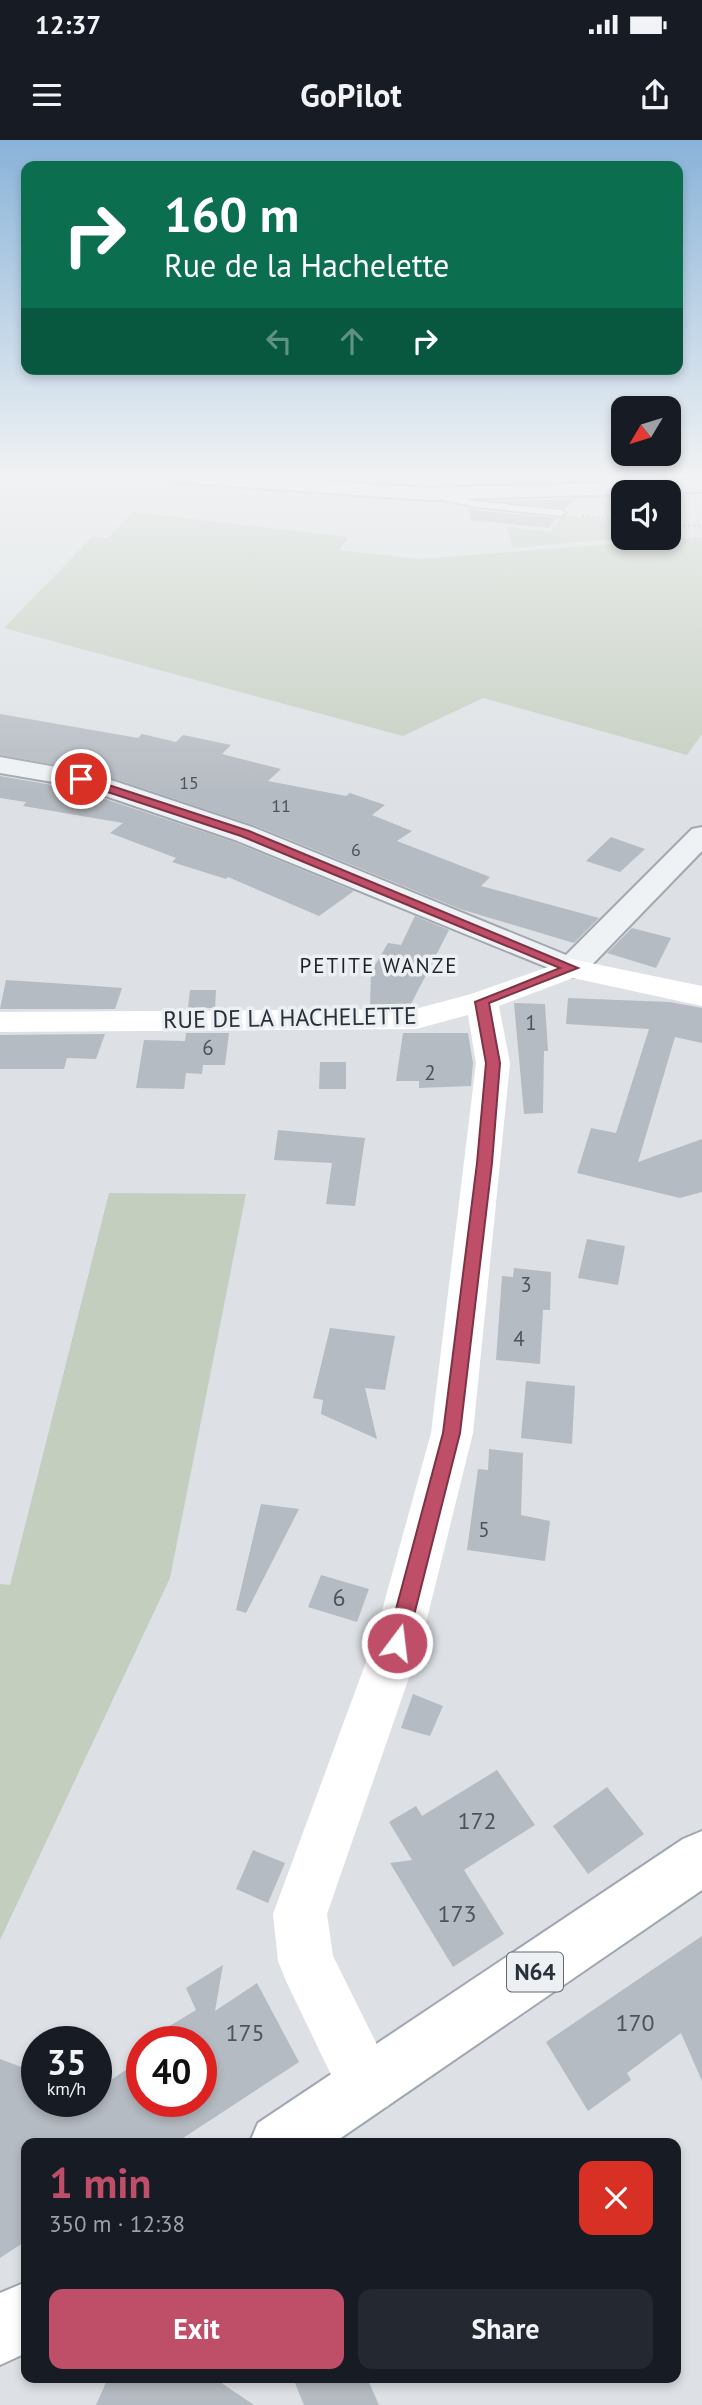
<!DOCTYPE html>
<meta charset="utf-8">
<style>
:root{--surface:#171b24;--page:#242831;--text:#f1f3f6;--muted:#9ea1a6;--accent:#bf4e68}
body{margin:0;font-family:"PT Sans",sans-serif;background:var(--page);color:var(--text);height:100vh;display:flex;flex-direction:column;font-size:26px;white-space:nowrap}
*{box-sizing:border-box;margin:0}
p{font-size:23px;color:var(--muted)}
.icon{flex:none;width:38px;height:38px;fill:none;stroke:currentColor;stroke-width:2;stroke-linecap:round;stroke-linejoin:round}
.map{position:relative;flex:1;overflow:hidden}
.panel{position:absolute;left:21px;top:1998px;width:660px;height:245px;display:flex;flex-direction:column;background:var(--surface);border-radius:14px;box-shadow:0 4px 10px #0003}
.panel>*{flex:none}
.hud{position:absolute;left:21px;top:21px;width:662px;height:214px;border-radius:14px;box-shadow:0 4px 10px #0003;background:#0b6e4f;color:#fff;overflow:hidden}
.needle{width:46px;rotate:232deg}
.tools{position:absolute;left:611px;top:256px;display:grid;gap:14px}
.tools a{display:grid;place-items:center;width:70px;height:70px;border-radius:14px;background:var(--surface);box-shadow:0 4px 10px #0003;font-size:35px}
.speed{position:absolute;left:21px;top:1886px;display:flex;gap:14px;font-size:35px;font-weight:700;text-align:center}
.speed>*{display:grid;place-content:center;width:91px;height:91px;border-radius:50%;background:var(--surface);box-shadow:0 4px 10px #0003;line-height:1}
.speed small{font-size:18px;font-weight:400}
.speed .limit{border:10px solid #d22;background:#fff;color:#111}
.pin{position:absolute;display:grid;place-items:center;width:60px;height:60px;color:#fff;margin:-30px;border:4px solid #fff;border-radius:50%;box-shadow:0 2px 7px #0007}
.me{position:absolute;width:77px;margin:-38px;rotate:15deg;stroke-linejoin:round;filter:drop-shadow(0 0 5px #0008)}
.turn{display:flex;align-items:center;gap:24px;height:147px;padding:0 28px;font-size:32px}
.turn .icon{width:91px;height:91px;stroke-width:2.5}
.turn b{display:block;font-size:49px;line-height:60px}
.lanes{display:flex;align-items:center;height:66px;padding:0 28px;background:#0003;justify-content:center;gap:35px;direction:ltr}
.lanes .off{opacity:.35}
.round{display:grid;place-items:center;flex:none;width:74px;height:74px;border-radius:14px;background:var(--page)}
.headline{display:flex;align-items:center;justify-content:space-between;height:119px;padding:0 28px}
h1{font-size:42px;font-weight:600;line-height:52px;color:var(--accent)}
.action{display:flex;gap:14px;margin-top:auto;padding:14px 28px}
.action a{flex:1;height:80px;border-radius:14px;background:var(--accent);color:#fff;font-size:28px;font-weight:600;line-height:80px;text-align:center}
.action a+a{background:var(--page);color:var(--text)}
.status{display:flex;justify-content:space-between;align-items:center;height:49px;padding:0 35px;background:var(--surface);direction:ltr}
.status svg{height:19px;fill:currentColor}
header{display:flex;justify-content:space-between;align-items:center;height:91px;padding:0 28px;background:var(--surface);font-size:32px;font-weight:600}
.map>svg:first-child{display:block}
.green{fill:#c4cebf}
.building{fill:#b5bbc2}
.lines{fill:none;stroke-linecap:round;stroke-linejoin:round}
.lane-casing{stroke:#a3a8ae;stroke-width:3}
.street-casing{stroke:#a3a8ae;stroke-width:4}
.primary-casing{stroke:#9ea7b0;stroke-width:4}
.path{stroke:#b3b8bc;stroke-width:2.5;stroke-dasharray:2.5 2.5;stroke-linecap:butt}
.lane{fill:#eff2f4;fill-rule:evenodd}
.street{fill:#eff2f4;fill-rule:evenodd}
.secondary{fill:#fff;fill-rule:evenodd}
.primary{fill:#fff;fill-rule:evenodd}
.route{fill:#bf4e68;stroke:#7c3344;stroke-width:2}
.labels{text-anchor:middle;stroke-width:7;stroke-linejoin:round;paint-order:stroke}
.far-number-label{font-size:18px;fill:#4b535c}
.far-neighbourhood-label{font-size:21px;letter-spacing:2px;fill:#1b222b;stroke:#ecf0f3}
.number-label{font-size:21px;fill:#4b535c}
.shield{fill:#ecf0f3;stroke:#636a72;stroke-width:2}
.shield-label{font-size:23px;font-weight:bold;fill:#28303a}
.street-label{font-size:24px;fill:#28303a;stroke:#ecf0f3}
.near-number-label{font-size:24px;fill:#4b535c}
</style>
<div class="status"><b>12:37</b><svg viewBox="0 0 49 12"><path d="M0 12V9h3v3zM5 12V6h3v6zM10 12V3h3v9zM15 12V0h3v12zM26 1h20v11H26zM47 4h2v5h-2z"/></svg></div>
<header><svg class="icon" aria-label="menu" viewBox="0 0 24 24"><path d="M4 6h16M4 12h16M4 18h16"/></svg>GoPilot<svg class="icon" aria-label="share" viewBox="0 0 24 24"><path d="M12 15V3M7 8l5-5 5 5M5 13v7h14v-7"/></svg></header>
<div class="map">
<svg width="702" height="2265" viewBox="0 0 702 2265">
<rect width="100%" height="100%" fill="#dde1e5"/>
<g class="green">
<path d="M133,372L349,397L339,410L419,419L702,397V594L687,615L483,558L403,596L4,488L92,397L108,398Z"/>
<path d="M563,375L623,383V397H638L513,408L507,387L550,392Z"/>
<path d="M109,1053L246,1054L170,1438L0,1800V1444L10,1445Z"/>
</g>
<g class="building">
<path d="M575,358L565,369L496,361L553,360Z"/>
<path d="M468,368L476,370L556,378L548,388L471,380Z"/>
<path d="M0,574L138,598L142,594L176,602L183,595L231,605L222,614L281,629L268,641L346,656L350,653L385,665L372,675L412,691L397,701L490,737L481,746L599,778L574,803L567,801L460,769L256,686L91,631L0,615Z"/>
<path d="M0,636L75,649L234,702L354,751L319,776L228,737L226,739L172,722L176,718L110,693L123,683L23,666L26,662L0,658Z"/>
<path d="M611,697L645,709L620,732L586,721Z"/>
<path d="M415,776L449,790L410,866L370,867L371,832L388,803L401,805Z"/>
<path d="M632,788L671,798L656,828L607,813Z"/>
<path d="M6,840L82,845L122,848L115,869H0Z"/>
<path d="M190,850H216L215,868H188Z"/>
<path d="M568,858L670,862L702,868V903L675,897L638,1022L702,999V1052L680,1058L577,1033L591,988L616,993L649,889L566,884Z"/>
<path d="M514,863L545,864L548,911H544L543,973L524,974Z"/>
<path d="M186,893H229L225,925H203L202,934L186,933L184,949L136,948L144,900L185,901Z"/>
<path d="M403,893H468L473,923L471,946L419,948V941H396Z"/>
<path d="M105,894L96,919L67,918L64,929H0V895Z"/>
<path d="M320,922H346V949H319Z"/>
<path d="M278,990L365,998L355,1066L326,1064L332,1023L274,1020Z"/>
<path d="M587,1099L625,1106L618,1145L578,1138Z"/>
<path d="M514,1128L551,1132L550,1170H543L540,1224L496,1220L502,1136L513,1137Z"/>
<path d="M330,1188L395,1196L385,1250L365,1248L377,1299L321,1274L323,1260L313,1258Z"/>
<path d="M526,1241L575,1246L572,1304L521,1298Z"/>
<path d="M489,1309L523,1313L521,1375L550,1381L545,1421L467,1410L478,1329L488,1330Z"/>
<path d="M261,1364L299,1369L246,1473L236,1470Z"/>
<path d="M321,1435L369,1449L357,1482L308,1467Z"/>
<path d="M413,1554L443,1566L430,1596L401,1588Z"/>
<path d="M497,1630L535,1685L464,1730L504,1794L453,1827L390,1723L412,1720L389,1682L416,1666L422,1676Z"/>
<path d="M607,1647L644,1694L588,1734L553,1686Z"/>
<path d="M253,1710L285,1723L268,1763L236,1749Z"/>
<path d="M702,1796V1941L681,1893L627,1933L631,1940L588,1971L546,1902Z"/>
<path d="M223,1825L215,1871L257,1843L299,1922L174,2004H26V2101L0,2118V1919L37,1933V1967L45,1962H96V1950L142,1919V1962H201V1902H143L196,1870L186,1848Z"/>
<path d="M108,2238H214L254,2265H96Z"/>
<path d="M293,2238H367L379,2265H304Z"/>
</g>
<g class="lines">
<defs>
<path id="lane" d="M428,351L476,361L561,370L566,373L561,376L476,367L424,356L423,354Z"/>
<g id="street">
<path d="M165,337H264L428,348L702,340V352H623V354L428,360L174,342Z"/>
<path d="M0,617L90,633L255,688L566,815L692,689L702,687V711L582,835L571,837L235,700L76,646L0,633Z"/>
</g>
<g id="primary">
<path d="M702,1691V1750L332,2004H249L258,1983L683,1699Z"/>
<path d="M26,2142V2213L0,2225V2153Z"/>
</g>
</defs>
<use href="#lane" class="lane-casing"/>
<use href="#street" class="street-casing"/>
<use href="#primary" class="primary-casing"/>
<g class="path">
<path d="M582,376L623,380"/>
<path d="M668,385L702,386"/>
</g>
<use href="#lane" class="lane"/>
<use href="#street" class="street"/>
<path class="secondary" d="M571,819L702,846V866L573,838L499,866L510,923L473,1293L421,1503L327,1774L333,1816L397,1945L388,1966L367,1975L346,1966L286,1841L278,1821L273,1774L373,1503L431,1293L476,923L468,875L416,889L0,892V872L415,869L471,854Z"/>
<use href="#primary" class="primary"/>
</g>
<linearGradient id="sky" x2="0" y2="1"><stop stop-color="#89b3d9"/><stop offset="0.51" stop-color="#f0f2f3"/><stop offset="1" stop-color="#f0f2f3" stop-opacity="0"/></linearGradient>
<rect width="702" height="655" fill="url(#sky)"/>
<path class="route" d="M81,636L249,691L578,828L489,863L500,923L492,1023L460,1293L407,1503L404,1510L397,1512L390,1510L387,1503L443,1293L477,1023L486,923L475,862L560,828L241,696L77,642L76,639Z"/>
<g class="labels">
<g class="far-number-label">
<text x="189" y="649">15</text>
<text x="281" y="672">11</text>
<text x="356" y="716">6</text>
</g>
<g class="far-neighbourhood-label">
<text x="379" y="833">PETITE WANZE</text>
</g>
<g class="number-label">
<text x="531" y="890">1</text>
<text x="208" y="915">6</text>
<text x="430" y="940">2</text>
<text x="526" y="1152">3</text>
<text x="519" y="1206">4</text>
<text x="484" y="1397">5</text>
</g>
<rect class="shield" x="507" y="1812.5" width="56" height="39" rx="5"/>
<g class="shield-label">
<text x="535" y="1840">N64</text>
</g>
<g class="street-label">
<text transform="translate(290 878) rotate(-1)" y="8">RUE DE LA HACHELETTE</text>
</g>
<g class="near-number-label">
<text x="339" y="1466">6</text>
<text x="477" y="1689">172</text>
<text x="457" y="1782">173</text>
<text x="635" y="1891">170</text>
<text x="245" y="1901">175</text>
</g>
</g>
</svg>
<div class="tools">
<a><svg class="needle" viewBox="-14 -14 28 28"><path d="M0-13l5 13h-10z" fill="#e53935"/><path d="M0 13l5-13h-10z" fill="#9ea1a6"/></svg></a>
<a><svg class="icon" aria-label="sound" viewBox="0 0 24 24"><path d="M4 9h4l5-4v14l-5-4H4zM17 9q2 3 0 6"/></svg></a>
</div>
<div class="speed"><div>35<small>km/h</small></div><div class="limit">40</div></div>
<div class="pin" style="left:81px;top:639px;background:#d93025"><svg class="icon" aria-label="arrive" viewBox="0 0 24 24"><path d="M6 21V4h12l-3 4 3 4H6"/></svg></div>
<svg class="me" style="left:397px;top:1503px" viewBox="-20 -20 40 40"><circle r="17" fill="#bf4e68" stroke="#fff" stroke-width="3"/><path d="M0-11L8 9 0 5-8 9z" fill="#fff"/></svg>
<div class="hud">
<div class="turn"><svg class="icon" aria-label="right" viewBox="0 0 24 24"><path d="M7 20v-9h11M14 6l5 5-5 5"/></svg><div><b>160 m</b>Rue de la Hachelette</div></div>
<div class="lanes"><svg class="icon off" aria-label="left" viewBox="0 0 24 24"><path d="M17 20v-9H6M10 6l-5 5 5 5"/></svg><svg class="icon off" aria-label="ahead" viewBox="0 0 24 24"><path d="M12 20V5M6 11l6-6 6 6"/></svg><svg class="icon" aria-label="right" viewBox="0 0 24 24"><path d="M7 20v-9h11M14 6l5 5-5 5"/></svg></div>
</div>
<section class="panel">
<div class="headline"><div><h1>1 min</h1><p>350 m · 12:38</p></div><a class="round" style="background:#d93025;color:#fff"><svg class="icon" aria-label="close" viewBox="0 0 24 24"><path d="M6 6l12 12M18 6L6 18"/></svg></a></div>
<div class="action"><a>Exit</a><a>Share</a></div>
</section>
</div>
